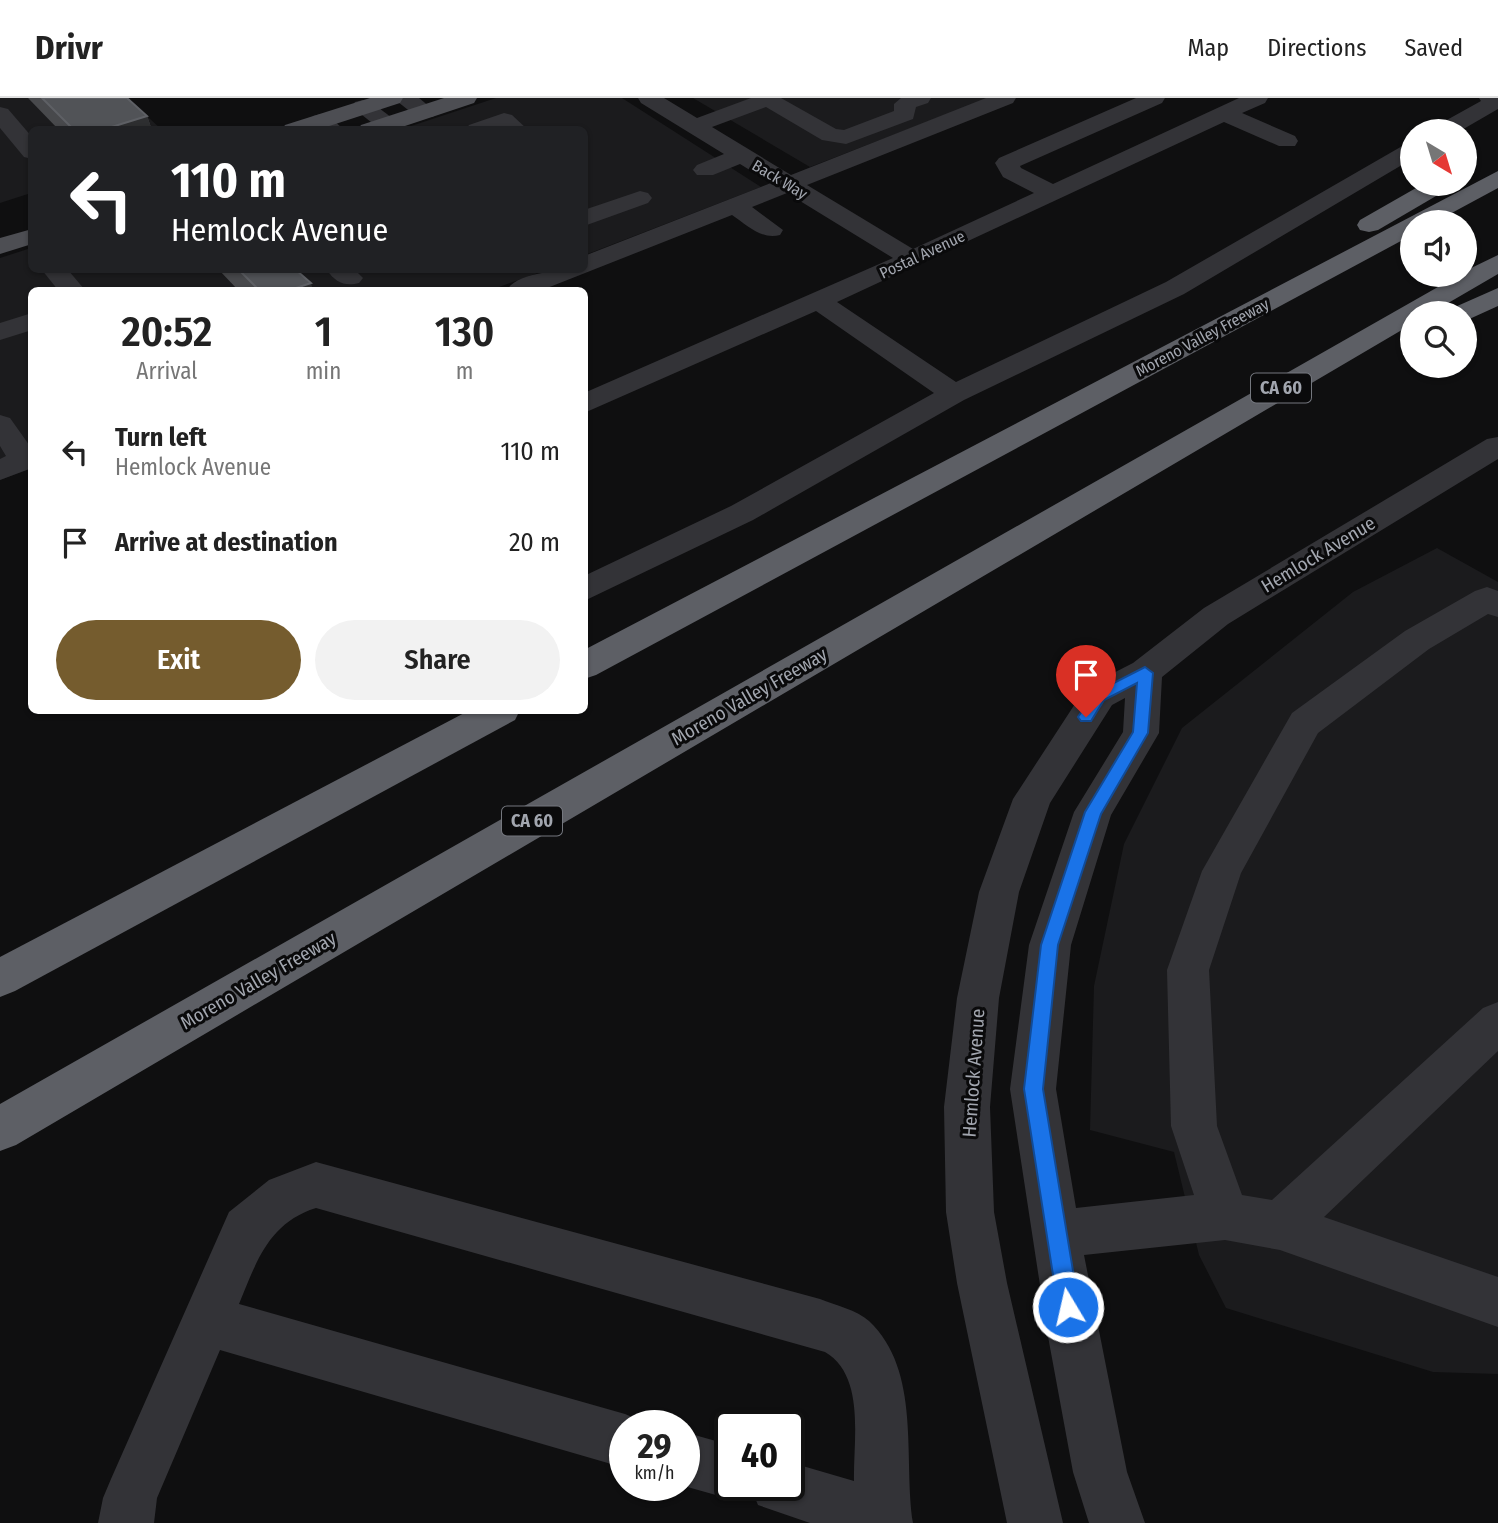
<!DOCTYPE html>
<style>
:root{--surface:#fff;--page:#f2f2f2;--text:#222;--muted:#767676;--line:#e0e0e0;--accent:#755c2e}
body{margin:0;font-family:"Fira Sans Condensed",sans-serif;background:var(--page);color:var(--text);height:100vh;display:flex;flex-direction:column;font-size:26px;white-space:nowrap}
*{box-sizing:border-box;margin:0}
p{font-size:23px;color:var(--muted)}
.icon{flex:none;width:38px;height:38px;fill:none;stroke:currentColor;stroke-width:2;stroke-linecap:round;stroke-linejoin:round}
.map{position:relative;flex:1;overflow:hidden}
.side{position:absolute;left:28px;top:189px;width:560px;height:427px;display:flex;flex-direction:column;background:var(--surface);border-radius:10px;box-shadow:0 2px 5px #0004}
.side>*{flex:none}
.top-card{position:absolute;left:28px;top:28px;width:560px;height:147px;border-radius:10px;box-shadow:0 2px 5px #0004;background:#202124;color:#fff;overflow:hidden}
.needle{width:46px;rotate:142deg}
.buttons{position:absolute;left:1400px;top:21px;display:grid;gap:14px}
.buttons a{display:grid;place-items:center;width:77px;height:77px;border-radius:50%;background:var(--surface);box-shadow:0 2px 5px #0004;font-size:35px}
.speed{position:absolute;left:609px;top:1312px;display:flex;gap:14px;font-size:35px;font-weight:700;text-align:center}
.speed>*{display:grid;place-content:center;width:91px;height:91px;border-radius:50%;background:var(--surface);box-shadow:0 2px 5px #0004;line-height:1}
.speed small{font-size:18px;font-weight:400}
.speed .limit{border:4px solid #111;border-radius:10px;background:#fff;color:#111}
.pin{position:absolute;display:grid;place-items:center;width:60px;height:60px;color:#fff;margin:-72px -30px;border-radius:50% 50% 50% 0;rotate:-45deg;box-shadow:0 0 7px #0007}
.pin .icon{rotate:45deg}
.me{position:absolute;width:77px;margin:-38px;rotate:351deg;stroke-linejoin:round;filter:drop-shadow(0 0 5px #0008)}
.turn{display:flex;align-items:center;gap:24px;height:147px;padding:0 28px;font-size:32px}
.turn .icon{width:91px;height:91px;stroke-width:2.5}
.turn b{display:block;font-size:49px;line-height:60px}
.eta{display:flex;justify-content:space-evenly;align-items:center;height:119px;text-align:center}
.eta b{font-size:42px;font-weight:600;line-height:49px}
.button{display:flex;gap:14px;margin-top:auto;padding:14px 28px}
.button a{flex:1;height:80px;border-radius:42px;background:var(--accent);color:#fff;font-size:28px;font-weight:600;line-height:80px;text-align:center}
.button a+a{background:var(--page);color:var(--text)}
ul{padding:0;list-style:none}
li{display:flex;align-items:center;gap:21px;height:91px;padding:0 28px}
li div{flex:1}
li b{display:block;font-size:26px}
li em{font-style:normal}
header{display:flex;align-items:center;gap:42px;box-sizing:border-box;height:98px;padding:0 35px;background:var(--surface);border-bottom:2px solid var(--line)}
header strong{font-size:33px}
nav{display:flex;gap:38px;margin-inline-start:auto;font-size:24px}
.map>svg:first-child{display:block}
.built{fill:#1b1b1d}
.lines{fill:none;stroke-linecap:round;stroke-linejoin:round}
.minor{fill:#333337;fill-rule:evenodd}
.major{fill:#4d4e53;fill-rule:evenodd}
.highway{fill:#5d5f65;fill-rule:evenodd}
.wall{fill:#48494c}
.shaded-wall{fill:#2d2e30}
.building{fill:#515357;stroke:#5e6065;stroke-width:2}
.route{fill:#1a73e8;stroke:#114b97;stroke-width:2}
.labels{text-anchor:middle;stroke-width:6;stroke-linejoin:round;paint-order:stroke}
.far-street-label{font-size:16px;fill:#a2a6af;stroke:#0a0a0b}
.shield{fill:#0a0a0b;stroke:#74777e;stroke-width:2}
.shield-label{font-size:18px;font-weight:bold;fill:#a2a6af}
.street-label{font-size:19px;fill:#a2a6af;stroke:#0a0a0b}
</style>
<header>
<strong>Drivr</strong>
<nav><a>Map</a><a>Directions</a><a>Saved</a></nav>
</header>
<div class="map">
<svg width="1498" height="1425" viewBox="0 0 1498 1425">
<rect width="100%" height="100%" fill="#0f0f10"/>
<g class="built">
<path d="M0,0H127L161,31L32,32L31,95L0,105Z"/>
<path d="M496,0H622L761,89L585,157L584,32H399Z"/>
<path d="M693,0H989L810,69Z"/>
<path d="M31,150L32,172H546L491,192H32L31,370L0,382V160Z"/>
<path d="M1437,450L1498,484V1276L1433,1274L1226,1210L1199,1157L1174,1054L1090,1032L1094,888L1124,746L1182,630L1353,494Z"/>
</g>
<g class="lines">
<g class="minor">
<path d="M393,0H419L436,14L433,19H417Z"/>
<path d="M638,0H664L697,20L751,0H781L836,31L844,32L894,13V6L901,0H931L928,5L916,9L913,21L846,46L822,42L766,9L712,29L791,77L986,0H1016L1013,5L807,87L913,151L1034,95L1003,79L995,65L999,60L1136,0H1165L1162,5L1020,68L1021,70L1053,86L1239,0H1268L1265,5L1242,15L1295,38L1298,43L1295,48H1279L1224,24L837,204L956,284L1166,184L1404,47L1412,45V61L1184,196L964,302L753,422L584,503V478L731,408L934,295L816,213L584,315V295L893,160L787,95L752,109L783,132L780,137C761,142 747,127 732,117L542,192H507C518,173 564,172 584,172V158L771,85L740,66L713,77H697L693,72L697,67L724,56L641,5Z"/>
<path d="M1479,0H1498V11L1460,33H1433L1436,28L1481,3Z"/>
<path d="M363,2L371,4L408,32H381L352,9L355,4Z"/>
<path d="M0,9L8,11L32,39V61L24,59L0,30Z"/>
<path d="M504,15L512,17L528,32H466L469,27Z"/>
<path d="M321,16L329,18L344,32H318L310,23L313,18Z"/>
<path d="M640,93L648,95L652,100L648,105L584,128V112Z"/>
<path d="M42,172H68L85,192H58Z"/>
<path d="M327,172H355L363,180L359,185C345,189 335,184 327,172Z"/>
<path d="M32,215V232L0,242V225Z"/>
<path d="M0,317L10,320L32,351V370L0,382V361L6,358L0,348Z"/>
<path d="M1498,339V361L1228,526L1162,579L1159,635L1111,717L1071,847L1056,991L1076,1110L1194,1097L1171,1028L1167,872L1202,773L1292,615L1405,533L1475,493L1487,489L1498,493V519L1488,516L1429,551L1318,635L1241,775L1209,872L1217,1028L1242,1097L1272,1102L1483,910L1498,904V953L1324,1119L1498,1179V1229L1280,1152L1225,1142L1084,1157L1127,1374L1145,1425H1089L1073,1374L1047,1233L1010,991L1029,847L1074,714L1123,634L1125,600L1112,607L1050,705L1019,794L999,900L990,1009L994,1114L1007,1185L1063,1425H1007L957,1185L946,1114L944,1009L957,900L979,794L1013,701L1086,589L1133,565L1204,510L1487,341Z"/>
<path d="M316,1064L820,1201C835,1207 857,1212 869,1223C922,1273 903,1361 913,1425H810L758,1407L751,1390L749,1393L730,1401L684,1388V1334L730,1347V1388H789V1364L854,1383C853,1343 866,1278 825,1254L316,1110C268,1125 256,1165 239,1206L625,1316L644,1324L646,1328H625V1370L220,1252L157,1400L154,1425H98L103,1400L111,1381L229,1114L269,1082Z"/>
</g>
<g class="major">
<path d="M370,0H403L400,5L317,32H282L285,27Z"/>
<path d="M444,0H477L474,5L393,32H358L361,27Z"/>
<path d="M32,131V146L0,156V140Z"/>
</g>
<g class="highway">
<path d="M1498,73V90L1435,124H1412V137L596,577L584,581V552Z"/>
<path d="M1423,86H1452L1448,91L1378,132L1369,134L1360,132L1357,127L1360,122Z"/>
<path d="M1498,157V176L1431,215H1412V226L16,1047L0,1053V1006L1459,177H1465V173Z"/>
<path d="M1498,190V208L1465,223V215H1451L1455,209Z"/>
<path d="M470,612H520L515,622L15,893L0,899V859Z"/>
</g>
</g>
<g class="wall">
<path d="M28,0H127L147,18L152,32H59Z"/>
<path d="M219,172H296L313,192H238Z"/>
</g>
<g class="shaded-wall">
<path d="M147,18L152,32H102Z"/>
<path d="M311,185L313,192H290Z"/>
</g>
<g class="building">
<path d="M42,0H127L147,18L102,32H74Z"/>
<path d="M239,172H296L311,185L290,192H259Z"/>
</g>
<path class="route" d="M1145,569L1153,575L1148,635L1101,716L1058,847L1043,991L1079,1209L1076,1216L1068,1219L1061,1216L1058,1209L1024,991L1041,847L1085,714L1133,634L1137,585L1104,602L1091,623H1081L1078,619L1094,595Z"/>
<g class="labels">
<g class="far-street-label">
<text transform="translate(780 81) rotate(31)" y="6">Back Way</text>
<text transform="translate(922 156) rotate(-25)" y="6">Postal Avenue</text>
<text transform="translate(1202 239) rotate(-28)" y="6">Moreno Valley Freeway</text>
</g>
<g class="shield">
<rect x="1251" y="275.5" width="60" height="29" rx="5"/>
<rect x="502" y="708.5" width="60" height="29" rx="5"/>
</g>
<g class="shield-label">
<text x="1281" y="296">CA 60</text>
<text x="532" y="729">CA 60</text>
</g>
<g class="street-label">
<text transform="translate(1318 456) rotate(-31)" y="7">Hemlock Avenue</text>
<text transform="translate(749 598) rotate(-30)" y="7">Moreno Valley Freeway</text>
<text transform="translate(258 882) rotate(-30)" y="7">Moreno Valley Freeway</text>
<text transform="translate(973 975) rotate(-86)" y="7">Hemlock Avenue</text>
</g>
</g>
</svg>
<div class="buttons">
<a><svg class="needle" viewBox="-14 -14 28 28"><path d="M0-13l5 13h-10z" fill="#e53935"/><path d="M0 13l5-13h-10z" fill="#767676"/></svg></a>
<a><svg class="icon" aria-label="sound" viewBox="0 0 24 24"><path d="M4 9h4l5-4v14l-5-4H4zM17 9q2 3 0 6"/></svg></a>
<a><svg class="icon" aria-label="search" viewBox="0 0 24 24"><circle cx="10" cy="10" r="6"/><path d="M15 15l6 6"/></svg></a>
</div>
<div class="speed"><div>29<small>km/h</small></div><div class="limit">40</div></div>
<div class="pin" style="left:1086px;top:619px;background:#d93025"><svg class="icon" aria-label="arrive" viewBox="0 0 24 24"><path d="M6 21V4h12l-3 4 3 4H6"/></svg></div>
<svg class="me" style="left:1068px;top:1209px" viewBox="-20 -20 40 40"><circle r="17" fill="#1a73e8" stroke="#fff" stroke-width="3"/><path d="M0-11L8 9 0 5-8 9z" fill="#fff"/></svg>
<div class="top-card">
<div class="turn"><svg class="icon" aria-label="left" viewBox="0 0 24 24"><path d="M17 20v-9H6M10 6l-5 5 5 5"/></svg><div><b>110 m</b>Hemlock Avenue</div></div>
</div>
<section class="side">
<div class="eta">
<div><b>20:52</b><p>Arrival</p></div>
<div><b>1</b><p>min</p></div>
<div><b>130</b><p>m</p></div>
</div>
<ul>
<li><svg class="icon" aria-label="left" viewBox="0 0 24 24"><path d="M17 20v-9H6M10 6l-5 5 5 5"/></svg><div><b>Turn left</b><p>Hemlock Avenue</p></div><em>110 m</em></li>
<li><svg class="icon" aria-label="arrive" viewBox="0 0 24 24"><path d="M6 21V4h12l-3 4 3 4H6"/></svg><div><b>Arrive at destination</b></div><em>20 m</em></li>
</ul>
<div class="button"><a>Exit</a><a>Share</a></div>
</section>
</div>
